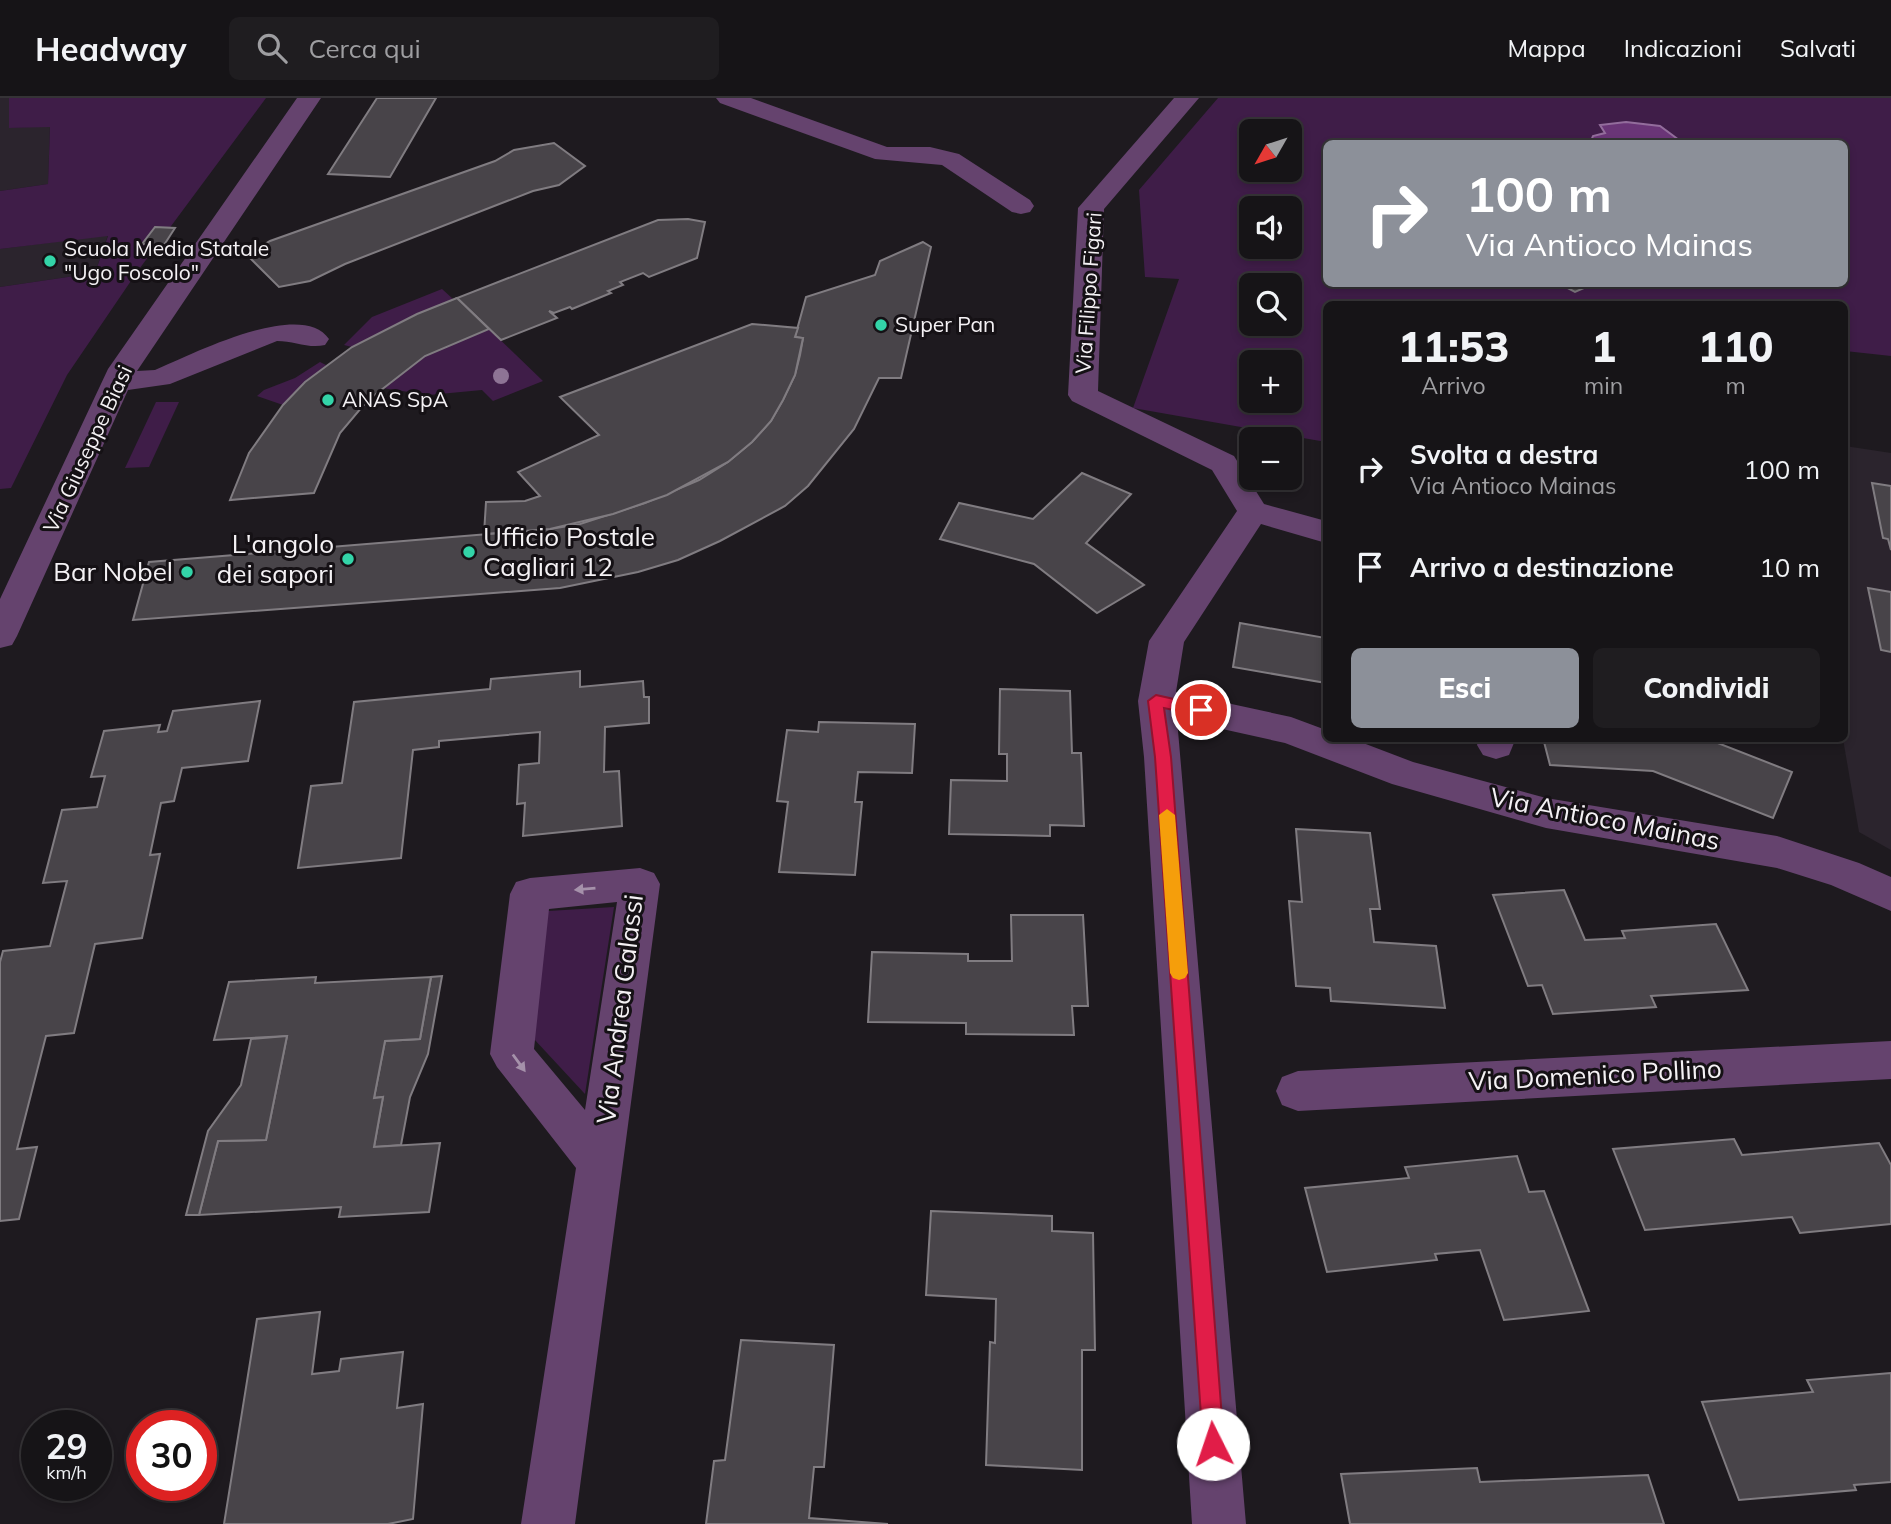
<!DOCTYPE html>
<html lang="it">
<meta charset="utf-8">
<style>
:root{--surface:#161417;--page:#1f1d20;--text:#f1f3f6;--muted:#9e9ea1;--line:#353336;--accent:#8c9099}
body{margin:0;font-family:Mulish,sans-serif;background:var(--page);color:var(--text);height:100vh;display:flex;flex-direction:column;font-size:26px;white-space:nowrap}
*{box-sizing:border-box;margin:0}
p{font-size:23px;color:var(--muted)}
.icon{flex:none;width:38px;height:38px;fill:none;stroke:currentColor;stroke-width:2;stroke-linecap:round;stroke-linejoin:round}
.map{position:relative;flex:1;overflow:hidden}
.sheet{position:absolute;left:1323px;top:203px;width:525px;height:441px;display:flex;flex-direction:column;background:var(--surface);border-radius:10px;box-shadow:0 4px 10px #0003,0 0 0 2px var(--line)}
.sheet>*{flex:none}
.banner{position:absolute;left:1323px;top:42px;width:525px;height:147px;border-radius:10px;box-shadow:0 4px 10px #0003,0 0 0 2px var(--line);background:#8c9099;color:#fff;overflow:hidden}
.needle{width:46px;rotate:231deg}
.controls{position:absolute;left:1239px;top:21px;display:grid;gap:14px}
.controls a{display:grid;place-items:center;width:63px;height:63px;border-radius:10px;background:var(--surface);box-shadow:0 4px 10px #0003,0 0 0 2px var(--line);font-size:35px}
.speed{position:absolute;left:21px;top:1312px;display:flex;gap:14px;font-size:35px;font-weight:700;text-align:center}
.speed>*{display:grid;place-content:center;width:91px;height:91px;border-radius:50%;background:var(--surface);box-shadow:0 4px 10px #0003,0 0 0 2px var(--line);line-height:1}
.speed small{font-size:18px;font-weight:400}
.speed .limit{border:10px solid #d22;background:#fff;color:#111}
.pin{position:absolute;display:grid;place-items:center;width:60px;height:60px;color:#fff;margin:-30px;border:4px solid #fff;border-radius:50%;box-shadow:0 2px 7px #0007}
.me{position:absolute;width:77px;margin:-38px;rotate:356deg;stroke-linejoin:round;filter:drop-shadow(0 0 5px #0008)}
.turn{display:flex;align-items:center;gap:24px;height:147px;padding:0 28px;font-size:32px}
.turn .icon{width:91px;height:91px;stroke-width:2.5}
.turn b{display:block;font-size:49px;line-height:60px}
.eta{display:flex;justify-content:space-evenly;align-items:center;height:119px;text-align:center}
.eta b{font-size:42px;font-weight:800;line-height:49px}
.cta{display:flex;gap:14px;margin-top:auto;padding:14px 28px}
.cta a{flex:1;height:80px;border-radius:10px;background:var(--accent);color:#fff;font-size:28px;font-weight:800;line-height:80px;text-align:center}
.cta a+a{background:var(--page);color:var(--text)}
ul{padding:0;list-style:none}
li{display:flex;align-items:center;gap:21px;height:98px;padding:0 28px}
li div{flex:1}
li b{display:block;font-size:26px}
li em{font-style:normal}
header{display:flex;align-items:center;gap:42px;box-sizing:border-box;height:98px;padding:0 35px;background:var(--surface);border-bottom:2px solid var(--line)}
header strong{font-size:33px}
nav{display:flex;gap:38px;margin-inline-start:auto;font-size:24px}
.search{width:490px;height:63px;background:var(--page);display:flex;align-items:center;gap:18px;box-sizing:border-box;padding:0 24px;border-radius:10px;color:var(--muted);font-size:26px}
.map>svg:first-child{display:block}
.built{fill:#2b242d}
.green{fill:#3f1d48;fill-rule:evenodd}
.water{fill:#6a3577;stroke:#936d9c;stroke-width:2}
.building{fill:#484449;stroke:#807c81;stroke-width:2}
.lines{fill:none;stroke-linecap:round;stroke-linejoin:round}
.minor{fill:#65436e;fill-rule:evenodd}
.tree{fill:#8e7495}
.oneway{fill:#a591aa}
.route{fill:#e11d48;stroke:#92132f;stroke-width:2}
.slow{fill:#f59e0b}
.poi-dot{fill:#33d4a8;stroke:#151115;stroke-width:2.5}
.labels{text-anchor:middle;stroke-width:6;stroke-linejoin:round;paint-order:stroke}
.far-poi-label{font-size:21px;fill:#f4f1f4;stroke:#151115;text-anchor:start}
.far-street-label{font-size:21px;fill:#f4f1f4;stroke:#151115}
.poi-label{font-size:26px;fill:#f4f1f4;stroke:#151115;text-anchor:end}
.street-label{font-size:26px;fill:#f4f1f4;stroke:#151115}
</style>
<header>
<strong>Headway</strong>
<div class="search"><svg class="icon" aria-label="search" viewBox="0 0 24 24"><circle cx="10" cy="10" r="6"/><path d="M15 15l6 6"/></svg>Cerca qui</div>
<nav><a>Mappa</a><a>Indicazioni</a><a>Salvati</a></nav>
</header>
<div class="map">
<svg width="1891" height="1426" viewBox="0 0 1891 1426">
<rect width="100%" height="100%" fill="#1e1a1f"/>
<g class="built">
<path d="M0,0H9V30L50,28L48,86L0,93Z"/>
<path d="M108,137L95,175L0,189V151Z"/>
<path d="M1845,348L1891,355V752L1859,734L1843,641Z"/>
</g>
<g class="green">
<path d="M9,0H266L137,174L67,277L11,390L0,391V189L95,175L108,138L0,151V93L48,86L50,29L9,30Z"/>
<path d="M1218,0H1891V258L1845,253L1844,206H1326V344L1133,310L1179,181L1145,179L1139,92ZM1251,33H1290V72H1251ZM1326,46H1844V186H1326ZM1251,110H1290V149H1251ZM1251,187H1290V226H1251ZM1251,264H1290V303H1251Z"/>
<path d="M442,191L453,201L417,216L352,249L344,247L372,219Z"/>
<path d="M489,231L543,283L493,303L482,292L429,297L382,290L425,258Z"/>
<path d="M320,264L326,267L283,307L257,298L264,292L295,280Z"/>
<path d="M156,304H179L149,369L125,370Z"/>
<path d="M614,809L585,996L534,941L548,813Z"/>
</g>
<path class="water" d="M1626,24L1660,28L1683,45H1590L1593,38L1605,35L1600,27Z"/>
<g class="building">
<path d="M377,0H436L390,79L328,76Z"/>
<path d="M554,45L585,68L559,87L533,93L345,166L310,183L279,189L247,157L270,143L495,63L514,52Z"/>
<path d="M688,121L705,124L697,160L649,179L643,175L620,184L623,187L608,193L611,195L572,211L570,209L554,215L549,213L557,220L501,242L457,200L658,122Z"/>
<path d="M155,129L175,130L164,147L142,146Z"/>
<path d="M923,144L931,149L901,280H879L854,331L808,388L785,408L720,443L678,462L638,474L560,490L133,522L149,464L550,431L580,426L645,405L699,382L728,364L752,344L771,323L783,302L795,277L800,257L803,240L795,239L806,199L875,177L880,163Z"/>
<path d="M1560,186H1593L1575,194Z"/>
<path d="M457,200L489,231L425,258L367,303L340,335L314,395L230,402L249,355L283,307L305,284L352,249L417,216Z"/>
<path d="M752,226L798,230L795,239L803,240L795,277L783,302L771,323L752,344L728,364L667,397L613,416L550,431L484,436L486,404L525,403L540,398L518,374L599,337L560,299Z"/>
<path d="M1082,375L1131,396L1086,445L1144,487L1097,515L1034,466L940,441L959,405L1033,421Z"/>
<path d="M1872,385L1891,388V452L1888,441L1883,440Z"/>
<path d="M1868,490L1891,494V554L1881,552Z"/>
<path d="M1240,525L1325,540L1326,538V585L1233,569Z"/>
<path d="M580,573V589L643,583L644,599H649V625L605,629L604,674L619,673L622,728L523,738L525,705L517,706L519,667L539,665L540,634L439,643V649L413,652L401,760L298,770L311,688L342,685L354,604L490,591L491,581Z"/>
<path d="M1000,591L1070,593L1072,655H1081L1084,728L1050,727V738L949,736L951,682L1007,683V656H999Z"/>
<path d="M260,603L248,663L182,670L174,703L161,705L150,757L160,756L142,840L95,846L74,935L46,938L17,1051L37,1049L19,1121L0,1123V864L3,853L50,848L67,783L43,785L62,712L97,709L105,678L91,679L104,633L160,627L158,634L167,633L173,613Z"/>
<path d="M819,624L915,626L912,675L858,674L855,704H862L855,777L779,774L788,704L777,703L787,632L818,634Z"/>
<path d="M1543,640H1705L1792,674L1773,720L1653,673L1550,667Z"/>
<path d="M1296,731L1370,735L1380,811H1370L1374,844L1436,848L1445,910L1331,903L1330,890L1296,888L1289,803L1302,804Z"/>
<path d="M1564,792L1585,842L1625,840L1622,833L1716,826L1748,892L1651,898L1656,909L1553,916L1542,887L1528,888L1493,797Z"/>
<path d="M1011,817H1083L1088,908H1072L1074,937L966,936V925L868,924L872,854L968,856V863H1012Z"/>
<path d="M442,878L428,956L410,999L401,1047L374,1049L383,999L374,1000L385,943L420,941L431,879Z"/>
<path d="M316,879L315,885L431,879L420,941L385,943L374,1000L383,999L374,1049L440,1045L429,1114L339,1119L341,1109L199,1117L218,1043L266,1042L287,938L214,942L229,884Z"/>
<path d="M287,938L266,1042L218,1043L199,1117H186L208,1033L241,987L251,941Z"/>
<path d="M1734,1041L1742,1057L1879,1045L1891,1067V1126L1800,1135L1792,1119L1645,1132L1613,1051Z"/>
<path d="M1517,1058L1529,1094L1544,1093L1589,1213L1504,1222L1480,1152L1435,1156L1437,1162L1327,1174L1305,1090L1409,1080L1405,1069Z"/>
<path d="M931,1113L1052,1118V1133L1093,1135L1095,1252H1082V1372L986,1367L990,1244L995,1245L996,1201L926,1197Z"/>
<path d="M320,1214L312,1276L339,1273L341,1261L403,1254L397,1310L423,1306L413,1421L388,1426H224L257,1221Z"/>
<path d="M741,1242L834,1247L824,1369H814L809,1420L888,1426H706L714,1363L725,1362Z"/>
<path d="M1891,1275V1384L1854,1387L1856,1392L1739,1402L1702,1304L1813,1294L1807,1282Z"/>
<path d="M1477,1370L1480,1384L1648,1377L1664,1426H1350L1341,1376Z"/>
</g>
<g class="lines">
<g class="minor">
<path d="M297,0H321L137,273L155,272C191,257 301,200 329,241L325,247C309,251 294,243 277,243L170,286L128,292L17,538L12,547L0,550V501L108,271Z"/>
<path d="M716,0H751L887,49H930L959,56L1030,102L1034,108L1030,114L1021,116L1012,114L942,67L875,61L720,5Z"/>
<path d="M1174,0H1199L1104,111L1098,293L1234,358L1264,406L1326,423V445L1261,426L1184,544L1176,594L1291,619L1326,632V640H1350L1413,664L1546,700L1777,738L1859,765L1891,779V813L1831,787L1777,770L1546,730L1392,686L1285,645L1177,621L1246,1426H1192L1144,659L1138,603L1149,543L1237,413L1212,372L1072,303L1068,297L1078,110Z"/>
<path d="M1479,640H1516L1509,657L1496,661L1483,657L1477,647Z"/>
<path d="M640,770L654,775L660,786L575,1426H521L576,1070L497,969L490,956L510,796L516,784L530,780ZM617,804L585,1012L534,951L549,811Z"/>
<path d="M1891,943V981L1298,1013L1282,1007L1276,993L1282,979L1298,973Z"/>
</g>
</g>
<circle class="tree" cx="501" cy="278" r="8"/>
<defs><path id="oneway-solid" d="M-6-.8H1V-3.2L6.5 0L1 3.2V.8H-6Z" transform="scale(1.75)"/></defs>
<g class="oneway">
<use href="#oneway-solid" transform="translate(585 791) rotate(175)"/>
<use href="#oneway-solid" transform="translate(519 965) rotate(54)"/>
</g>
<path class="route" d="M1156,597L1201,607L1209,612L1201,618L1164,610L1171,659L1224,1346L1221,1353L1213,1356L1206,1353L1203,1346L1155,659L1148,603Z"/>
<path class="slow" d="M1167,711L1175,717L1188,875L1185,880L1179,882L1173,880L1170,875L1159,717Z"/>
<g class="poi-dot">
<circle cx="50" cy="163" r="7"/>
<circle cx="881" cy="227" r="7"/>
<circle cx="328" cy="302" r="7"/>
<circle cx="469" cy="454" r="7"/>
<circle cx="348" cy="461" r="7"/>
<circle cx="187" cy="474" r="7"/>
</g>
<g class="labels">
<g class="far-poi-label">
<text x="64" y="158">Scuola Media Statale<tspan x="64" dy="24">"Ugo Foscolo"</tspan></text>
<text x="895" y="234">Super Pan</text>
<text x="342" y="309">ANAS SpA</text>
</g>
<g class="far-street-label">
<text transform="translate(1089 195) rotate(-86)" y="7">Via Filippo Figari</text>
<text transform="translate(88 351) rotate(-65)" y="7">Via Giuseppe Biasi</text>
</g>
<g class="poi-label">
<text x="483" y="448" text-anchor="start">Ufficio Postale<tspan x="483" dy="30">Cagliari 12</tspan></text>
<text x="334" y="455">L'angolo<tspan x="334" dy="30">dei sapori</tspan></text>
<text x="173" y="483">Bar Nobel</text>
</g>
<g class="street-label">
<text transform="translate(1605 721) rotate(11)" y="9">Via Antioco Mainas</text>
<text transform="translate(620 911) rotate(-83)" y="9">Via Andrea Galassi</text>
<text transform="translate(1595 977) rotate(-3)" y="9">Via Domenico Pollino</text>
</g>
</g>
</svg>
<div class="controls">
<a><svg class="needle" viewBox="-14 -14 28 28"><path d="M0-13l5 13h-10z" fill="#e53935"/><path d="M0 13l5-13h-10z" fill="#9e9ea1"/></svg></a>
<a><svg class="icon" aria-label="sound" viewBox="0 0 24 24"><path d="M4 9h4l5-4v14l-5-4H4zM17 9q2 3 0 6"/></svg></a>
<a><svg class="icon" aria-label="search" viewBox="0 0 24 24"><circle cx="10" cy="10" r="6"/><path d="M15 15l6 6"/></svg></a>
<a>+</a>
<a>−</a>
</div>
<div class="speed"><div>29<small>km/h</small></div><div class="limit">30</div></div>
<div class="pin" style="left:1201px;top:612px;background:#d93025"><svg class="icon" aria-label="arrive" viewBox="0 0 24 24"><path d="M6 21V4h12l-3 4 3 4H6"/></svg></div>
<svg class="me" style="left:1213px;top:1346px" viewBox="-20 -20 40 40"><circle r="19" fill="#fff"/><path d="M0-13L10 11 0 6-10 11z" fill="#e11d48"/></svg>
<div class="banner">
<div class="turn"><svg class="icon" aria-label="right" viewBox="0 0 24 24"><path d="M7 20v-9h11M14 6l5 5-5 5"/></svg><div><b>100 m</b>Via Antioco Mainas</div></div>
</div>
<section class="sheet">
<div class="eta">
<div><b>11:53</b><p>Arrivo</p></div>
<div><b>1</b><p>min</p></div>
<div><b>110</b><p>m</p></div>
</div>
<ul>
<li><svg class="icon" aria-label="right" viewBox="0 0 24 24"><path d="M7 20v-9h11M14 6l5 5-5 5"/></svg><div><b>Svolta a destra</b><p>Via Antioco Mainas</p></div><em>100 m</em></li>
<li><svg class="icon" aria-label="arrive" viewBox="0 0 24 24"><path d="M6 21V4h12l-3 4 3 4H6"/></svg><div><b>Arrivo a destinazione</b></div><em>10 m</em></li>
</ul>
<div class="cta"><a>Esci</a><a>Condividi</a></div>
</section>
</div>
